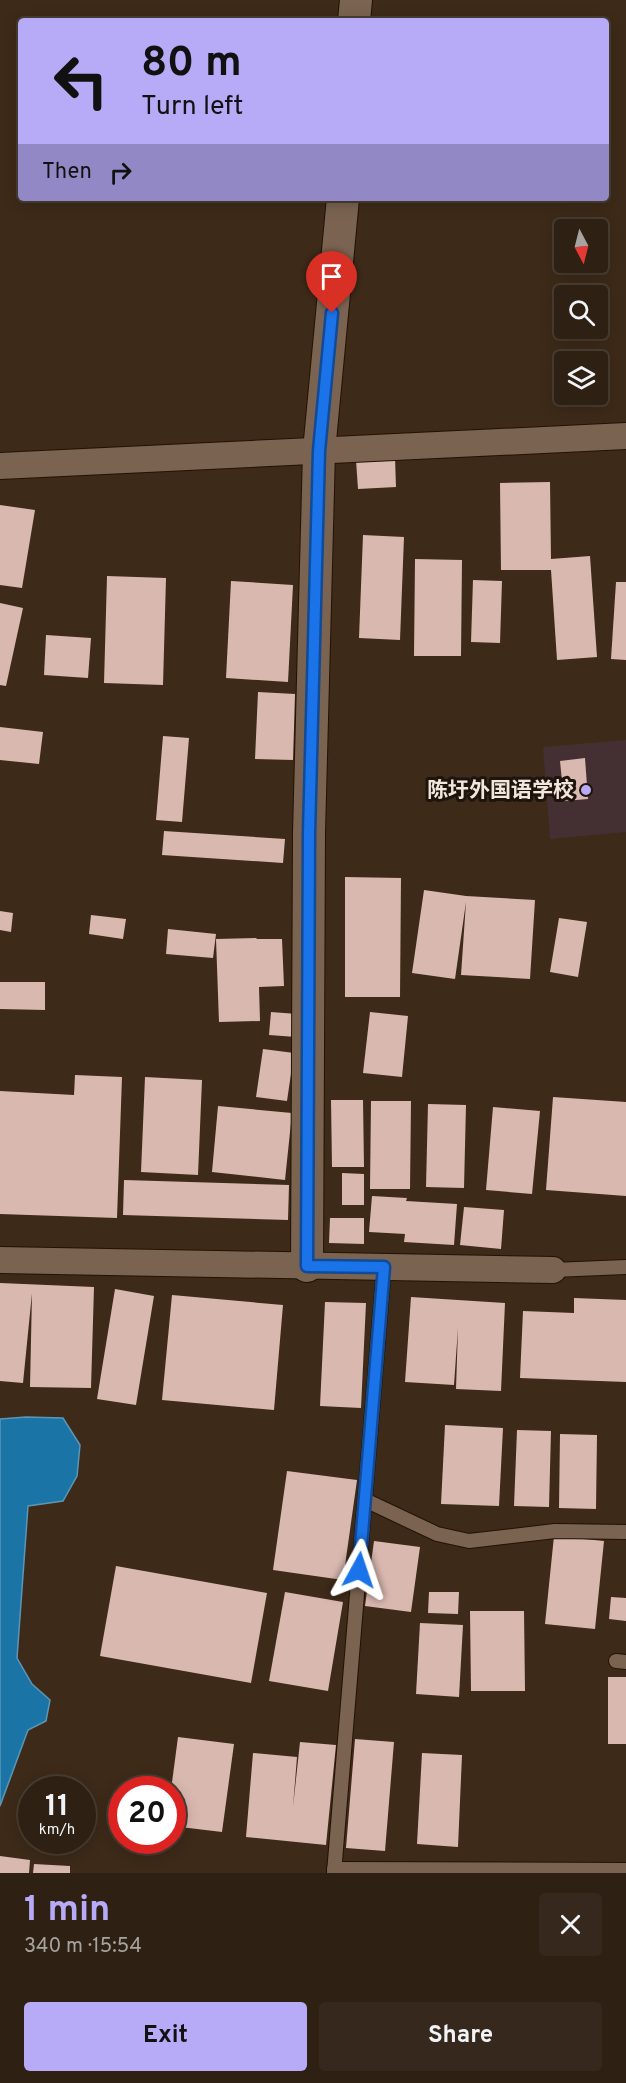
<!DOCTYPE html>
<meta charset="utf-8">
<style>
:root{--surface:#2e2013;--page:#36281c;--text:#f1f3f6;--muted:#a7a3a0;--line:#493e33;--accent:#b7abf8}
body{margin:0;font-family:Overpass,"Noto Sans SC",sans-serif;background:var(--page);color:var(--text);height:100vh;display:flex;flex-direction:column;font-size:22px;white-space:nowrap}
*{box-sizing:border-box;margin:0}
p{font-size:20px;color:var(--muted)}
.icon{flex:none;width:33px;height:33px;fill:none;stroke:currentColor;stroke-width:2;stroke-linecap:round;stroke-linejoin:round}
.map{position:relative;height:1873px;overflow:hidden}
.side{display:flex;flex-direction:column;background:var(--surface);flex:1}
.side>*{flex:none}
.top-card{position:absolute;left:18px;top:18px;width:591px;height:183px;border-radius:6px;box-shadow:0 3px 15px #0003,0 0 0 2px var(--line);background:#b7abf8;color:#111;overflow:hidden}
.needle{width:39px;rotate:173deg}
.controls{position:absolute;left:554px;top:219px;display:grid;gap:12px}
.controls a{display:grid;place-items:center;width:54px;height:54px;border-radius:6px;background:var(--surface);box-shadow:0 3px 15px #0003,0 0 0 2px var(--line);font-size:30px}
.speed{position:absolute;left:18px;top:1776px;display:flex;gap:12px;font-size:30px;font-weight:700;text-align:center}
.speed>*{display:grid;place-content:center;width:78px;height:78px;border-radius:50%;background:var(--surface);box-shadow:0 3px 15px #0003,0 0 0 2px var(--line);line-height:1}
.speed small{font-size:15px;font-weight:400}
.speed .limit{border:9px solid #d22;background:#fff;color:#111}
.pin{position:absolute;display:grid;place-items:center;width:51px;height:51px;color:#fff;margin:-62px -26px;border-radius:50% 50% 50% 0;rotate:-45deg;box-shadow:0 0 6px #0007}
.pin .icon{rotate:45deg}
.me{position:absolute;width:66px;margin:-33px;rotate:5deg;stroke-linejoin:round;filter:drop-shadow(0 0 4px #0008)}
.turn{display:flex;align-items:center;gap:21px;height:126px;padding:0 24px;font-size:27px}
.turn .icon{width:78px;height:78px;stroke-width:2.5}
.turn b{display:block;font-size:42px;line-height:51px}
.then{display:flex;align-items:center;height:57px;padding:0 24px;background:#0003;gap:12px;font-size:22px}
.round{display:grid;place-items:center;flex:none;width:63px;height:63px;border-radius:6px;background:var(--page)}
.headline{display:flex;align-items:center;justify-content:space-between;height:102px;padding:0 24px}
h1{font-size:36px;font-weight:700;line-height:45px;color:var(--accent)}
.button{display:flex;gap:12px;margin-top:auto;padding:12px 24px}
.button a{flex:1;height:69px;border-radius:6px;background:var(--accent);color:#111;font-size:24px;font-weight:700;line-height:69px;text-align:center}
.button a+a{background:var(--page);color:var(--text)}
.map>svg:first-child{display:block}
.education{fill:#443032}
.water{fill:#1b74a6;stroke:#5c96b6;stroke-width:1.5}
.building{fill:#d9b8b0}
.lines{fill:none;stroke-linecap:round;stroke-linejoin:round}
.service-casing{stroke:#231203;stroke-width:16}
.minor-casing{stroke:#231203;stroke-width:28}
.tertiary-casing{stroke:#231203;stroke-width:34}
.service{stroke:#7a6351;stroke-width:14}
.minor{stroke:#7a6351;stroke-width:26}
.tertiary{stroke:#7a6351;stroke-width:32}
.route-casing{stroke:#114b97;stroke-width:15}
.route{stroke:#1a73e8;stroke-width:10}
.poi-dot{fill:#b7abf8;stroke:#1d140d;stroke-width:2}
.labels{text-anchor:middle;stroke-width:6;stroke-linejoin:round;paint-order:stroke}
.poi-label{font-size:21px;font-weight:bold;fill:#f3e6dc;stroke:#1d140d;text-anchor:end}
</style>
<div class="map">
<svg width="626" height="1873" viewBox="0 0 626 1873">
<rect width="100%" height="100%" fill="#3d2a19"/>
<path class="education" d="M626,740V832L550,839L543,747Z"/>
<path class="water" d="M26,1417L63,1418L80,1445L77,1476L63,1501L28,1506L17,1658L32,1684L50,1700L46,1721L28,1730L0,1806V1419Z"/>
<g class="building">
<path d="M395,458L396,487L358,489L356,460Z"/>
<path d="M550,482L551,559L590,556L597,657L557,660L551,570H501L500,483Z"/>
<path d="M0,505L35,510L22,588L0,585Z"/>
<path d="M363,535L404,537L400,640L359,638Z"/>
<path d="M415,559L462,560L461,656H414Z"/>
<path d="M107,576L166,578L163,685L104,683Z"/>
<path d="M473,580L502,581L500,643L471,642Z"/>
<path d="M231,581L293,585L288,682L226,678Z"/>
<path d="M616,582H626V660L611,659Z"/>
<path d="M0,603L23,608L6,686L0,685Z"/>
<path d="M46,635L91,638L88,678L44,675Z"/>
<path d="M258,692L295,694L293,760L255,759Z"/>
<path d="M0,727L43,732L39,764L0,760Z"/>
<path d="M163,736L189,738L182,822L156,820Z"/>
<path d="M585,758L588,799L564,801L560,761Z"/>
<path d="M164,831L285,839L283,863L162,855Z"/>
<path d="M345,877L401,878L400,997H345Z"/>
<path d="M424,890L466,896L535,900L530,979L461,975L466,902L455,979L412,973Z"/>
<path d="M0,911L13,913L11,932L0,930Z"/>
<path d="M91,915L126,919L123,939L89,934Z"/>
<path d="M559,918L587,922L578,977L550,972Z"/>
<path d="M168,929L216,934L213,958L166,954Z"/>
<path d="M256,938L257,939H282L284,986L259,987L260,1021L219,1022L216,939Z"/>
<path d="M0,982H45V1010L0,1009Z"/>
<path d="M271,1012L297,1014L296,1037L269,1035Z"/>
<path d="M370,1012L408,1016L402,1077L363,1073Z"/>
<path d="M263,1049L294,1053L287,1101L256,1097Z"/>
<path d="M75,1075L122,1077L117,1218L0,1214V1091L74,1095Z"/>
<path d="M145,1077L202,1080L198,1175L141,1172Z"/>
<path d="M553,1097L626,1102V1196L546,1190Z"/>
<path d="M331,1100H363L364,1167H332Z"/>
<path d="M371,1101H411L410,1189H370Z"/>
<path d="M428,1104L466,1105L464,1188L426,1187Z"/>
<path d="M218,1106L292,1113L285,1180L212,1172Z"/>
<path d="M493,1107L540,1111L532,1194L486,1190Z"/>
<path d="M342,1173L364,1174V1205H342Z"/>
<path d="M124,1180L289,1185L288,1220L123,1215Z"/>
<path d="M372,1196L407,1198L406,1201L457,1204L454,1245L404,1242L405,1234L369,1232Z"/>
<path d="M464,1207L504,1210L501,1249L460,1245Z"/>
<path d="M330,1218H364V1244L329,1243Z"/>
<path d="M0,1283L94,1287L91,1388L30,1387L32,1293L23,1383L0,1381Z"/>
<path d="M115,1289L154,1296L136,1405L97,1399Z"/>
<path d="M172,1295L283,1305L274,1410L162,1400Z"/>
<path d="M411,1297L505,1303L501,1391L456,1389L458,1328L454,1385L405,1382Z"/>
<path d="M574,1298L626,1300V1382L520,1378L523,1311L574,1313Z"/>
<path d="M325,1302L366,1303L361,1408L320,1406Z"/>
<path d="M445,1425L503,1428L499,1506L441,1504Z"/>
<path d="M517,1430L551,1431L549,1507L514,1506Z"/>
<path d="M560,1434L597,1435L596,1509L559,1508Z"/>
<path d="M287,1471L357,1480L343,1580L273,1570Z"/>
<path d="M554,1536L604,1541L595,1629L545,1624Z"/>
<path d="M374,1541L420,1547L411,1612L365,1606Z"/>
<path d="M116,1566L267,1593L251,1683L100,1656Z"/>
<path d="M285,1592L343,1602L328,1691L269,1681Z"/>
<path d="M429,1592H459L458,1614L428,1613Z"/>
<path d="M611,1597L626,1598V1621L609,1619Z"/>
<path d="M470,1611H524L525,1691H471Z"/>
<path d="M420,1623L463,1625L459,1697L416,1694Z"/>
<rect x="608" y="1677" width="18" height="67"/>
<path d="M178,1737L234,1744L222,1832L172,1826L171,1790Z"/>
<path d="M355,1739L394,1742L385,1851L346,1848Z"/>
<path d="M300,1742L336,1745L326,1845L246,1837L253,1753L297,1757L293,1807Z"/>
<path d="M422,1753L462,1755L458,1847L417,1844Z"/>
<path d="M0,1856L30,1860L29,1873H0Z"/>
<path d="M34,1864L70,1866V1873H33Z"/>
</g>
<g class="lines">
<defs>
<g id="service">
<path d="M553,1270L626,1267"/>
<path d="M365,1500L437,1534L469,1541L555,1531L626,1532"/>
<path d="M616,1661L626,1662"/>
<path d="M334,1869L626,1870"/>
<path d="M334,1873L384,1267"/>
</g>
<g id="minor">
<path d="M0,466L626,436"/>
<path d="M0,1260L553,1270"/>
</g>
<g id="tertiary">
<path d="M354,21L356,0"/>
<path d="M307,1266L309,833L319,451L343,198"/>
</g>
</defs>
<use href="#service" class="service-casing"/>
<use href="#minor" class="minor-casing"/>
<use href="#tertiary" class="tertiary-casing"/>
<use href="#service" class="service"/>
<use href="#minor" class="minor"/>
<use href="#tertiary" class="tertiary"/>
</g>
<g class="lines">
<defs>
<path id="route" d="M332,313L319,451L309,833L307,1266L384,1267L359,1570"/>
</defs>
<use href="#route" class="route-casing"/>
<use href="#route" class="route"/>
</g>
<circle class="poi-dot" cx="586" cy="790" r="6"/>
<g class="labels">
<g class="poi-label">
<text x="574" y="797">陈圩外国语学校</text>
</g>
</g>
</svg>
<div class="controls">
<a><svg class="needle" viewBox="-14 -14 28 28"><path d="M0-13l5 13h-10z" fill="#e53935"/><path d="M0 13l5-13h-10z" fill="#a7a3a0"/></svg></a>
<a><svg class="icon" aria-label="search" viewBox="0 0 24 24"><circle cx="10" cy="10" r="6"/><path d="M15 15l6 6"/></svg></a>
<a><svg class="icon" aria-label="layers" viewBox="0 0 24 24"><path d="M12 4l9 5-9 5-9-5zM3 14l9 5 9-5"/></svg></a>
</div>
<div class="speed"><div>11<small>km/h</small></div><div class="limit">20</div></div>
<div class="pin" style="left:332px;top:313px;background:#d93025"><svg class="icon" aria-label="arrive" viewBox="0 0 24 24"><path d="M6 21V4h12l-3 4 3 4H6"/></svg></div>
<svg class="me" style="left:359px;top:1570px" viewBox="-20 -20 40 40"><path d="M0-17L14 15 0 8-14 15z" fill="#1a73e8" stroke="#fff" stroke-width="4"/></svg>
<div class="top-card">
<div class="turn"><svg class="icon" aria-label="left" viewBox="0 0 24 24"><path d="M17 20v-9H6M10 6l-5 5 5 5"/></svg><div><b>80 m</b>Turn left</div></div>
<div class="then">Then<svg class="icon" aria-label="right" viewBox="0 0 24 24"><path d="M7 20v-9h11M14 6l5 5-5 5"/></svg></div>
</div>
</div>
<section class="side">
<div class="headline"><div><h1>1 min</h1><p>340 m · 15:54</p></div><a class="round"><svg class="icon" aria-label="close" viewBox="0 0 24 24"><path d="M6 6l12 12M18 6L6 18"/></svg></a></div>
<div class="button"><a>Exit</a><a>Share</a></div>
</section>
